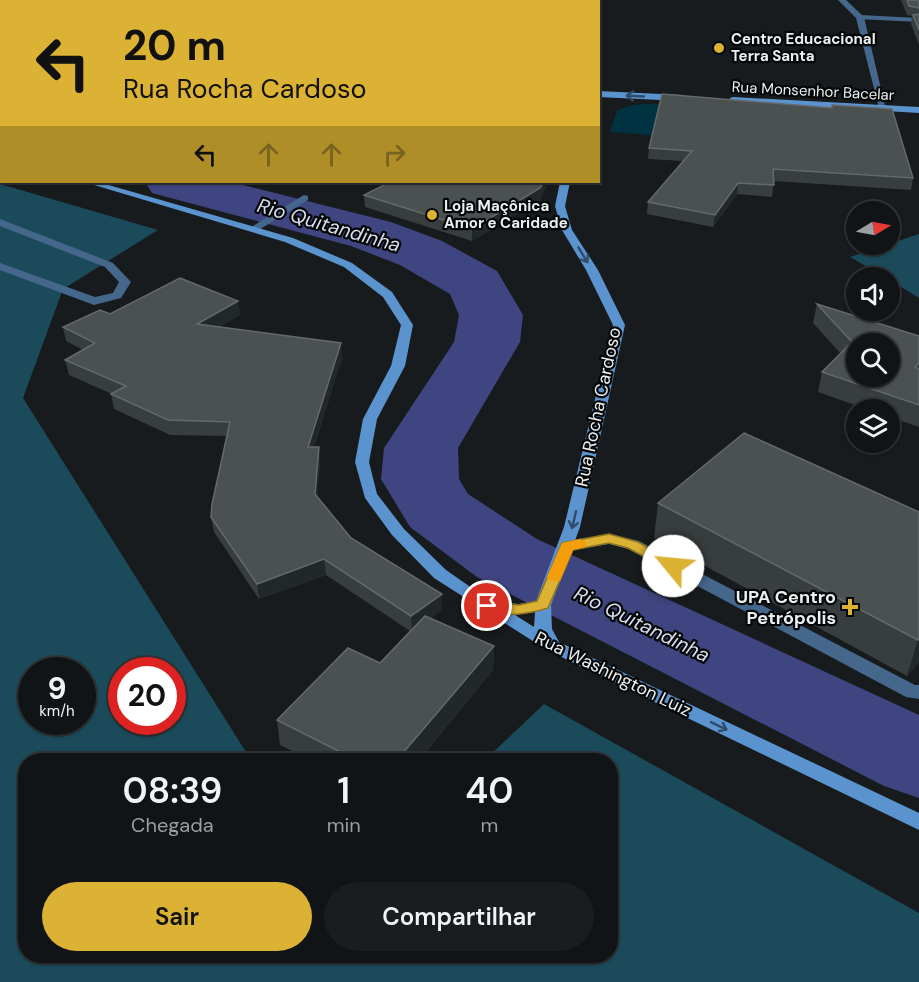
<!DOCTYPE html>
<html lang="pt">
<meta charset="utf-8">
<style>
:root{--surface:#111416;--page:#1a1d1f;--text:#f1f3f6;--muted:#9c9ea1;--line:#303335;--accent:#dbb233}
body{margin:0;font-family:"DM Sans",sans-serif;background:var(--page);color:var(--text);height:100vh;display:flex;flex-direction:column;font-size:22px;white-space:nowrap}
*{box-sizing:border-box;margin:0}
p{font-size:20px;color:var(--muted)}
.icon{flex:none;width:33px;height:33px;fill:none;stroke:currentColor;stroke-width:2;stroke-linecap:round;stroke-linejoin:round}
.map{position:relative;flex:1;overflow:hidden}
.panel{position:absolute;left:18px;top:753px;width:600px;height:210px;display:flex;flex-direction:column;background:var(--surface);border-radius:24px;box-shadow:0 2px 4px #0004,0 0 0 2px var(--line)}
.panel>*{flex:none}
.guide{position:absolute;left:0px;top:0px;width:600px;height:183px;box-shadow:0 2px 4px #0004,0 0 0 2px var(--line);background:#dbb233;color:#111;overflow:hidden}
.needle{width:39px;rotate:80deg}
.buttons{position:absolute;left:846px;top:201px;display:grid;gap:12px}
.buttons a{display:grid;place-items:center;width:54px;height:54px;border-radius:50%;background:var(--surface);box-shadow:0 2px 4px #0004,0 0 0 2px var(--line);font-size:30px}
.speed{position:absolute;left:18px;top:657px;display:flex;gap:12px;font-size:30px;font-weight:700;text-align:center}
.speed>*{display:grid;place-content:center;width:78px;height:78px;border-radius:50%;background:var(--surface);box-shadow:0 2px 4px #0004,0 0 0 2px var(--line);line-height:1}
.speed small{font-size:15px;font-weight:400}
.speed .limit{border:9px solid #d22;background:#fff;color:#111}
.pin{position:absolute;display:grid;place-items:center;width:51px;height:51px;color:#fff;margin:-26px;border:3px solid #fff;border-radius:50%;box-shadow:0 2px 6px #0007}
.me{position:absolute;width:66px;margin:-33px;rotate:298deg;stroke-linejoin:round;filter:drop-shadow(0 0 4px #0008)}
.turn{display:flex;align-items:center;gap:21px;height:126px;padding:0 24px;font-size:27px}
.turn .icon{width:78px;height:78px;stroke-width:2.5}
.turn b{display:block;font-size:42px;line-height:51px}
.lanes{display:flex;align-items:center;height:57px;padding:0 24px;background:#0003;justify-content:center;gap:30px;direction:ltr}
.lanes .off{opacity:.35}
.eta{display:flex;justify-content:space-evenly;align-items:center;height:102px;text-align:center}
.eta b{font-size:36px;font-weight:600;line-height:42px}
.cta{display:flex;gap:12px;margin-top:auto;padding:12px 24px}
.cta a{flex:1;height:69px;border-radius:36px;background:var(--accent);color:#111;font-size:24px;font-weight:600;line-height:69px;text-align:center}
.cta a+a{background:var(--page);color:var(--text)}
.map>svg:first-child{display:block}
.green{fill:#003342}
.forest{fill:#1b4b5b;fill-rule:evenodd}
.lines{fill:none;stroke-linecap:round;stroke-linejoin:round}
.river{fill:#3f4580;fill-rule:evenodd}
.service{fill:#45678c;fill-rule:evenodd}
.minor{fill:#45678c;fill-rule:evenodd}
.tertiary{fill:#45678c;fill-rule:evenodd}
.secondary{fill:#5b93ce;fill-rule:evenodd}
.wall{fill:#383d3d}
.shaded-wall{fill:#222828}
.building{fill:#4b5051;stroke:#64696a;stroke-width:1.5;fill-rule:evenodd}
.oneway{stroke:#304c6a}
.route{fill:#dbb233;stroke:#8e7421;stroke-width:1.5}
.slow{fill:#f59e0b}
.poi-dot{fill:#dbb233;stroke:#050607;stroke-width:2}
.labels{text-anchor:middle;stroke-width:4.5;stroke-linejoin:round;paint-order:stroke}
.far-poi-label{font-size:15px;font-weight:bold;fill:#eceff0;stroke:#050607;text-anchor:start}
.far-street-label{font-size:15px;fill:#eceff0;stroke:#050607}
.street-label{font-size:18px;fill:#eceff0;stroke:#050607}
.poi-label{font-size:18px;font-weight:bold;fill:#eceff0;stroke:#050607;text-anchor:end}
.water-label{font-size:20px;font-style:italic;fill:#d9ddef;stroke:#050607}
</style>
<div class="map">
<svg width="919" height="982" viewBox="0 0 919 982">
<rect width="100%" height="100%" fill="#171b1d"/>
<path class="green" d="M647,104L681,106L678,137L610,132L617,110L633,105Z"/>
<g class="forest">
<path d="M263,0H552L266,2Z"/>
<path d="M0,184L158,230L63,289L23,398L251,760H26V956H610V760H485L544,704L919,913V982H0ZM32,670H82V722H32ZM122,670H172V722H122Z"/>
<path d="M919,234V298L890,280V278L885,277L850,257Z"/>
</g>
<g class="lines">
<g class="river">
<rect x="0" y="121" width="2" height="30"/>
<path d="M145,182H231L391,222L442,241L497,271L523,315L520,342L458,448L459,479L468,494L537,539L919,715V798L884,786L477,577L410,527L381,479L384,448L454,342L459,315L450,294L400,265L351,246L152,193Z"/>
</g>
<g class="service">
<path d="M860,15L919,18V22L857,19Z"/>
<path d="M304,195L308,196V200L257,231L253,232L248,229Z"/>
<path d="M0,219L113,263L131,282L121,298L94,305L0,270V263L95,297L113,293L119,282L105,267L0,226Z"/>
<path d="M609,534L639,541L915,685H919V699L906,697L628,549L609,544L567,551L559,546L567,541Z"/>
</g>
<g class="minor">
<rect x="0" y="47" width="2" height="4"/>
<rect x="0" y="60" width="2" height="4"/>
</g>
<path class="tertiary" d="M838,0H846L864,17L886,110L879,108L856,18Z"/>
<g class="secondary">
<path d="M598,91L682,95L686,98L682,101L598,97Z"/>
<path d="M733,97L919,107V113L730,102V98Z"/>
<rect x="0" y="153" width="2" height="6"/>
<path d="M84,182H98L293,238L352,263L392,292L413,325L405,366L377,419L369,462L377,494L404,529L446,570L492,602L519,604L536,601L564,527L613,325L586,270L562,230L555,206L560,182H570L565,206L572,230L598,270L625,325L580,527L551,605L552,629L559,642L919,813V830L547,650L434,578L392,535L365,498L355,462L363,419L391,366L401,325L383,297L344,267L285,242ZM535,612L534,627L515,615Z"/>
</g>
</g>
<g class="wall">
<path d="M901,0H919V45L911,24L912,16L907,15Z"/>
<path d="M0,70H2V109L0,108Z"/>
<path d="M832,105L913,178L911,190L774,181L772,197L737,194L713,227L647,214L648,202L683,161L648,159L649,148L832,108Z"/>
<path d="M390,182H548L540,200L472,241L365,207L364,195Z"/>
<path d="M817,304L919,336V427L890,417V410H869L818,392L822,372L841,354L813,323Z"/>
<path d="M110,314L240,315L219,327L342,358L314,447L320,462L317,497L351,538L442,610L431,618L494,646L493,670L419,760H311L280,745L277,720L380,663L410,631L326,575L259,599L214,532L211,517L226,436L170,435L114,409L111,394H112L69,375L65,360L83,350L66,341L63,327Z"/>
<path d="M658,503L919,512V662L907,676L654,538Z"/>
</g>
<g class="shaded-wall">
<path d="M544,182H548L540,200L472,241V229Z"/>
<path d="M738,183L737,194L713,227L715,215Z"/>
<path d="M238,301L240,315L199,338L197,324Z"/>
<path d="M341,343L342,358L309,462L308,447Z"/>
<path d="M319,447L320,462L316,509L315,494Z"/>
<path d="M324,559L326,575L259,599L257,584Z"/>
<path d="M442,594V610L412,632L411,616Z"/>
<path d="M919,639V662L907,676L918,640Z"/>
<path d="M494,646L493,670L419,760H397Z"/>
</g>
<g class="building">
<path d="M34,0H155L162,2H30Z"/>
<path d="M907,0H919V8L909,6Z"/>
<path d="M2,14V22H0V15Z"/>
<path d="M919,14V30L913,15Z"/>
<path d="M0,24H2V38L0,35Z"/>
<path d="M0,70H2V99L0,98Z"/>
<path d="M662,94L832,108V105L892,109L913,178L773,169L774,185L738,183L715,215L648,202L692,151L649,148Z"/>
<path d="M390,182H544L540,188L472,229L364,195Z"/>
<path d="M180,278L238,301L197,324L341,343L308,447H319L315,494L351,538L442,594L411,616L324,559L257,584L211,517L212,504L230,422L168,420L111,394L126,386L65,360L95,343L63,327L100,310L110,314Z"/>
<path d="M817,304L919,336V363L915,367L919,369V405L822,372L852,342ZM856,344H890V376H856Z"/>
<path d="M744,433L919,512V639L918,640L658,503Z"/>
<path d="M425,616L494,646L397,760H356L277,720L348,648L380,663Z"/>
</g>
<defs><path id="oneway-shaft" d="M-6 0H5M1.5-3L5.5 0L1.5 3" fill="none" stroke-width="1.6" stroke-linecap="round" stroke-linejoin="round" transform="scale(1.5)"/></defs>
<g class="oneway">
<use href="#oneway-shaft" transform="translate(635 96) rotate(-177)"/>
<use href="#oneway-shaft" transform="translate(583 255) rotate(59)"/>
<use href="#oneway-shaft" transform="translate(574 520) rotate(103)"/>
<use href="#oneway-shaft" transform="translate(719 726) rotate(26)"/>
</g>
<path class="route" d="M609,534L638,542L678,563L680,566L673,571L668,569L628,548L609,543L573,550L548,608C533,613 489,621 479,606L487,601L519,605L537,601L562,543Z"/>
<path class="slow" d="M580,539L585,541L587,544L585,547L573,550L560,581H549L547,577L562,543Z"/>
<g class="poi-dot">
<circle cx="719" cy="48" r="6"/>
<circle cx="432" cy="215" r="6"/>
<path d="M847 598h6v6h6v6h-6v6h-6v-6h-6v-6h6z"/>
</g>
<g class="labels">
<g class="far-poi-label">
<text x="731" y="44">Centro Educacional<tspan x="731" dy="17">Terra Santa</tspan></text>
<text x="444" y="211">Loja Maçônica<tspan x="444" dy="17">Amor e Caridade</tspan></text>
</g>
<g class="far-street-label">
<text transform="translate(813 91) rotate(3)" y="5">Rua Monsenhor Bacelar</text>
</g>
<g class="street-label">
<text transform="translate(598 407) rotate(-78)" y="6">Rua Rocha Cardoso</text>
<text transform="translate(613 674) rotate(26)" y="6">Rua Washington Luiz</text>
</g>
<g class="poi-label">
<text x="836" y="603">UPA Centro<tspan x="836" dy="21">Petrópolis</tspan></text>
</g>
<g class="water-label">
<text transform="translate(329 225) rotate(16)" y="7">Rio Quitandinha</text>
<text transform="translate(642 624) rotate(26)" y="7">Rio Quitandinha</text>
</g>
</g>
</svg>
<div class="buttons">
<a><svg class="needle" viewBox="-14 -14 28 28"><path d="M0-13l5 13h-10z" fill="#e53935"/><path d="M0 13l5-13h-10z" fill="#9c9ea1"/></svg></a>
<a><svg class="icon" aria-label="sound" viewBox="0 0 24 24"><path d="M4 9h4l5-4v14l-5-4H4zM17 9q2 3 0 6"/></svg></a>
<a><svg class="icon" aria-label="search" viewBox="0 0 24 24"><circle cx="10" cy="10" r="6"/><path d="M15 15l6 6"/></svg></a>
<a><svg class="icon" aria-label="layers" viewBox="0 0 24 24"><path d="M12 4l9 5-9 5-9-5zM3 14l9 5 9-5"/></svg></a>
</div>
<div class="speed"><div>9<small>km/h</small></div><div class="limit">20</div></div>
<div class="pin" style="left:487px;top:606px;background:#d93025"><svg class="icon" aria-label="arrive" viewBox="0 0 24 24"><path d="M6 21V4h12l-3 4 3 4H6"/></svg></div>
<svg class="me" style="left:673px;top:566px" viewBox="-20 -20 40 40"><circle r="19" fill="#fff"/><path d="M0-13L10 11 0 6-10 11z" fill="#dbb233"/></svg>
<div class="guide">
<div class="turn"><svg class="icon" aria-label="left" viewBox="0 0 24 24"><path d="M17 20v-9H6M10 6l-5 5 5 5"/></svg><div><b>20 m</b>Rua Rocha Cardoso</div></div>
<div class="lanes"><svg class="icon" aria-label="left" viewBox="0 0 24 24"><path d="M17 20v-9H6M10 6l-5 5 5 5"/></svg><svg class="icon off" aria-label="ahead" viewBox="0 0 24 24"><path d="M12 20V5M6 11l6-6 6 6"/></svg><svg class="icon off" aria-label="ahead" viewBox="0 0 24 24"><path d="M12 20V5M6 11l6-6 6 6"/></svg><svg class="icon off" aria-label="right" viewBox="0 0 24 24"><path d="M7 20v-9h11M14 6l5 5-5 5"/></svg></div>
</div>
<section class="panel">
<div class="eta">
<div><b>08:39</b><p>Chegada</p></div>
<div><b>1</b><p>min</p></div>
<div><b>40</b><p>m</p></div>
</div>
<div class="cta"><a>Sair</a><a>Compartilhar</a></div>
</section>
</div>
